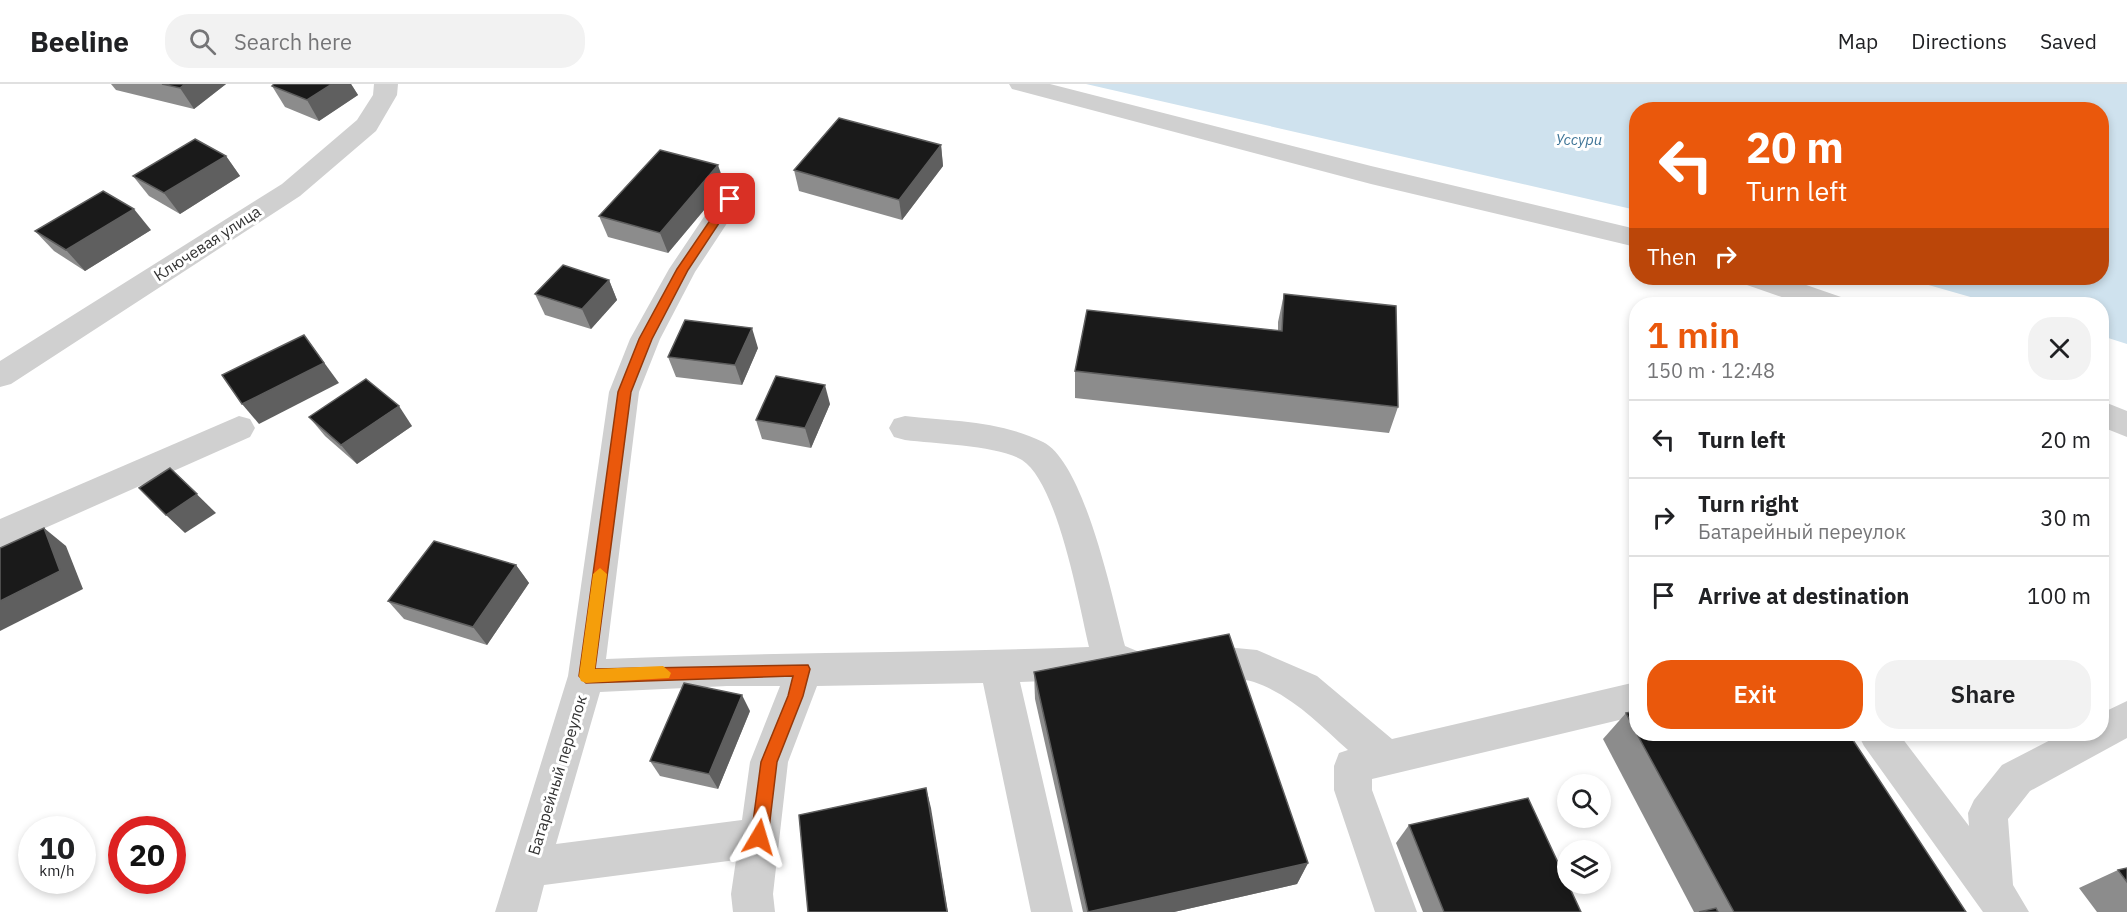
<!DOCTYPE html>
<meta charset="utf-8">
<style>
:root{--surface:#fff;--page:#f2f2f2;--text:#202124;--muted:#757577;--line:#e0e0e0;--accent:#ea580c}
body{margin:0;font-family:"IBM Plex Sans",sans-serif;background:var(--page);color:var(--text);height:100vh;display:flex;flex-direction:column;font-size:22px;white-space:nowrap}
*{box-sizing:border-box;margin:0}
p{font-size:20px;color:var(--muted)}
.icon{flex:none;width:33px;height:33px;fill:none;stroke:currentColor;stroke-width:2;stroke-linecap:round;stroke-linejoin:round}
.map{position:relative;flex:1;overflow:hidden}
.details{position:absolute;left:1629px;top:213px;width:480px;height:444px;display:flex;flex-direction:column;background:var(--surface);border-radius:24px;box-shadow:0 3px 9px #0003}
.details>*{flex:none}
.guide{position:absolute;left:1629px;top:18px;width:480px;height:183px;border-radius:24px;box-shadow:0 3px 9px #0003;background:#ea580c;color:#fff;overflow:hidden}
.tools{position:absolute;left:1557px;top:690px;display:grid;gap:12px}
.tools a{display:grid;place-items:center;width:54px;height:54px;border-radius:50%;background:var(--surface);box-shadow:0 3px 9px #0003;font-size:30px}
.speed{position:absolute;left:18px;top:732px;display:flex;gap:12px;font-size:30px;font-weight:700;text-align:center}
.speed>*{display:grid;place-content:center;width:78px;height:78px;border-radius:50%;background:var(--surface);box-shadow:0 3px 9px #0003;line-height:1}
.speed small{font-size:15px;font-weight:400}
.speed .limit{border:9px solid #d22;background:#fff;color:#111}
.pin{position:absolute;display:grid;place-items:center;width:51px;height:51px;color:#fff;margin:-26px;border-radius:12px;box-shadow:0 3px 9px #0006}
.me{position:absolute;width:66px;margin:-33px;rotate:7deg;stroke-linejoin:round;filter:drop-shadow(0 0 4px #0008)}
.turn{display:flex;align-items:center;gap:21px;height:126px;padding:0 18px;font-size:27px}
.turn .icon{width:78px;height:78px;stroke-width:2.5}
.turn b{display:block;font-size:42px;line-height:51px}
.then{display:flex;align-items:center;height:57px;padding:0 18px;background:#0003;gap:12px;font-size:22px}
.round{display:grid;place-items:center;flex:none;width:63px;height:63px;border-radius:24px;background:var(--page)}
.headline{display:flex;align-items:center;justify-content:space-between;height:102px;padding:0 18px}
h1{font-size:36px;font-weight:600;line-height:45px;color:var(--accent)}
.primary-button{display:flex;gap:12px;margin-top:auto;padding:12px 18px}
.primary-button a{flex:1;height:69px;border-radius:24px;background:var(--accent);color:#fff;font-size:24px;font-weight:600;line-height:69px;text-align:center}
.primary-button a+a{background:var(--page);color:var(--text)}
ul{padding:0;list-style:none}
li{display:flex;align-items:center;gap:18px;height:78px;padding:0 18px;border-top:2px solid var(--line)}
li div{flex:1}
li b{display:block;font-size:22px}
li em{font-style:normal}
header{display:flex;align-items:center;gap:36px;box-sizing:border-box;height:84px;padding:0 30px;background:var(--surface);border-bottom:2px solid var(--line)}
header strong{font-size:28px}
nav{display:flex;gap:33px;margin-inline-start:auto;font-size:21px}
.search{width:420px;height:54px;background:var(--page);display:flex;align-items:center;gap:15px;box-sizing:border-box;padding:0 21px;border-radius:24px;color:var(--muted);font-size:22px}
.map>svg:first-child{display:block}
.water{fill:#cfe2ee}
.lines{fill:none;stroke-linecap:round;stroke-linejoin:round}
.minor{fill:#d0d0d0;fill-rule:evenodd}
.wall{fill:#8c8c8c}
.shaded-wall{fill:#5f5f5f}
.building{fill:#1a1a1a;stroke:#5f5f5f;stroke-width:1.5}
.route{fill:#ea580c;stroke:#983908;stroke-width:1.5}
.slow{fill:#f59e0b}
.labels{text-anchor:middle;stroke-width:6;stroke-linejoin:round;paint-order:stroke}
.far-water-label{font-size:15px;font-style:italic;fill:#3f7597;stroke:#fff}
.street-label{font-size:16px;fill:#333;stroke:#fff}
</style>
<header>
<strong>Beeline</strong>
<div class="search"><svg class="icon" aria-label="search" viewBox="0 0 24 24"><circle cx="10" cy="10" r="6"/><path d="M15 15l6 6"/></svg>Search here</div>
<nav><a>Map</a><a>Directions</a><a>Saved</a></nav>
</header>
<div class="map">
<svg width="2127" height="828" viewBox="0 0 2127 828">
<rect width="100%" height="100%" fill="#fff"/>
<path class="water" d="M1086,0H2127V260L2102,252V220H1995L1904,194H2102V26H1636V126Z"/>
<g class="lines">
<g class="minor">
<path d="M374,0H398L397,11L376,47L300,112L11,300L0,303V277L282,100L357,36L373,11Z"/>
<path d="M1009,0H1050L1371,82L1636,145V163L1371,100L1012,5Z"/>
<path d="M730,106L740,109L743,115L695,188L660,255L639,308L606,575C767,568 928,569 1089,563C1079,521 1058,399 1022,376C997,361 936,360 905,356L894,353L889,344L894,335L905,332C951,337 1001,337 1043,358C1085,379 1113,517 1125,562L1137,567L1142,578L1137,589L1124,594L1020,598L1073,828H1031L983,599L817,602L788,678L773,810L775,828H733L731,810L736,776L544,801L537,828H495L568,592L609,308L630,255L669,185L720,109ZM727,602H780L750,678L742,736L556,760L600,608Z"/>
<path d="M1743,194H1786L1841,213L1846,220H1802L1747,201Z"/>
<path d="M2102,317L2127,327V353L2102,343Z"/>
<path d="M239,332L250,335L255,344L250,353L0,464V435Z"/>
<path d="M1194,560L1257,566L1317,592L1392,655L1636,598V632L1372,695V706L1417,828H1375L1334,706V682L1339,669L1348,666C1320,641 1292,611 1254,598C1231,591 1205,596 1181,587L1176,576L1181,565Z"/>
<path d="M2127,617V654L2030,707L2008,735L2013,801L2029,828H1983L1864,662L1858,650H1899L1969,742L1968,729L1974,716L2002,681L2062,650H2102V629Z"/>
</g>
</g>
<g class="wall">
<path d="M111,0H226L194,25L116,6Z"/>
<path d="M274,0H351L358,11L319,37L285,23L272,2Z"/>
<path d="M941,61L943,82L902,136L799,107L794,86Z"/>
<path d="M226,72L240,92L180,130L149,112L133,92Z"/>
<path d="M725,101L668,169L608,153L599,132Z"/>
<path d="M151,146L85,187L54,167L35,147Z"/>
<path d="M609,196L617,216L591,245L545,231L535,210Z"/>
<path d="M1284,210L1398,323L1389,349L1075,314V287L1278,247V238Z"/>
<path d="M758,264L742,301L676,293L668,273Z"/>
<path d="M830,320L811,364L762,355L756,336Z"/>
<path d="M309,333L412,342L357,380L325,352Z"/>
<path d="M516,481L529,499L487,561L404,535L388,517Z"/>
<path d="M1034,588L1308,779L1297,800L1174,828H1083L1035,615Z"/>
<path d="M750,627L718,705L660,692L650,677Z"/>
<path d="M1626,629L1966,828H1694L1603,655Z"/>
<path d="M1409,741L1581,828H1423L1396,759Z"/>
<path d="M2127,784V828H2097L2079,804L2118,786Z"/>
</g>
<g class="shaded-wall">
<path d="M185,0H226L194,25L180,4Z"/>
<path d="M332,0H351L358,11L319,37L307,16Z"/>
<path d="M941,61L943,82L902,136L899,116Z"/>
<path d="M226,72L240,92L180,130L164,109Z"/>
<path d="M718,81L725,101L668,169L660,149Z"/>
<path d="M134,125L151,146L85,187L66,166Z"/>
<path d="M609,196L617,216L591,245L582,225Z"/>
<path d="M752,244L758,264L742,301L735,281Z"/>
<path d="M304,251L339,299L259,340L242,320Z"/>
<path d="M825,301L830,320L811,364L805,344Z"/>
<path d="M399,322L412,342L357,380L341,361Z"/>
<path d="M170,384L216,429L185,449L166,431Z"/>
<path d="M44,444L66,462L83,505L0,547V517Z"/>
<path d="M516,481L529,499L487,561L473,543Z"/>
<path d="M742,611L750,627L718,705L709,690Z"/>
<path d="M926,704L931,724L948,828H947Z"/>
<path d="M1308,779L1297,800L1174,828H1088Z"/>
</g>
<g class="building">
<path d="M162,0H185L180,4Z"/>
<path d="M274,0H332L307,16L272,2Z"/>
<path d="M839,34L941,61L899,116L794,86Z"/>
<path d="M195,55L226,72L164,109L133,92Z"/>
<path d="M660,66L718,81L660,149L599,132Z"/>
<path d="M103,107L134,125L66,166L35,147Z"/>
<path d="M563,181L609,196L582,225L535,210Z"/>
<path d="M1284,210L1396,222L1398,323L1075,287L1087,226L1282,247Z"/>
<path d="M685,236L752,244L735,281L668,273Z"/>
<path d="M304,251L324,279L242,320L222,291Z"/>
<path d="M776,292L825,301L805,344L756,336Z"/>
<path d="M366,295L399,322L341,361L309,333Z"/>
<path d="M170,384L197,410L166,431L139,404Z"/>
<path d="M44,444L60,487L0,517V464Z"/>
<path d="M434,457L516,481L473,543L388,517Z"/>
<path d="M1229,550L1308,779L1088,828L1034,588Z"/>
<path d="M684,599L742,611L709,690L650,677Z"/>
<path d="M1636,627V649L1626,629Z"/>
<path d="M1637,650H1849L1966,828H1734Z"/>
<path d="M926,704L947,828H808L799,731Z"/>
<path d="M1528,714L1581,828H1444L1409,741Z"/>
<path d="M2127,784V798L2118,786Z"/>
<path d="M1716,824L1718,828H1699Z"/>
</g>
<path class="route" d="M730,112L735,115L688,186L652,255L631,308L595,585L808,581L810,585L803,612L777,678L768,753L765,759L759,761L754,759L751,753L761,678L788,612L793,592L586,599L579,592L618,308L639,255L677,185L726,113Z"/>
<path class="slow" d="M600,484L607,490L595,585L663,582L671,589L669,594L586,599L581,597L579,592L593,490Z"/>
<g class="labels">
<g class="far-water-label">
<text x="1579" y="61">Уссури</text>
</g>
<g class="street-label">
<text transform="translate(207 159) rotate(-33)" y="6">Ключевая улица</text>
<text transform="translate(557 691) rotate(-73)" y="6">Батарейный переулок</text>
</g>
</g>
</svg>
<div class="tools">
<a><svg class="icon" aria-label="search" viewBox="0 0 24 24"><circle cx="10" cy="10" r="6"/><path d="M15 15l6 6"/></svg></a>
<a><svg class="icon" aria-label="layers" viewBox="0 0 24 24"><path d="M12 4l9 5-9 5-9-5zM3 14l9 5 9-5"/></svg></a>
</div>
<div class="speed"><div>10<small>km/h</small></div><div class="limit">20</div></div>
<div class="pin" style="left:730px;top:115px;background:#d93025"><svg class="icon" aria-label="arrive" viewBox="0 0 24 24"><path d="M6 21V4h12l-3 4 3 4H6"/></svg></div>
<svg class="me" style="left:759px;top:753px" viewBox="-20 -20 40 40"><path d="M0-17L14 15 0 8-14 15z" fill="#ea580c" stroke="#fff" stroke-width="4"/></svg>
<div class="guide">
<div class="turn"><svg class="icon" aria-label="left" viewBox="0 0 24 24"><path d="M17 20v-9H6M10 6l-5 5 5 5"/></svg><div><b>20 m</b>Turn left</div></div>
<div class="then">Then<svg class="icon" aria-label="right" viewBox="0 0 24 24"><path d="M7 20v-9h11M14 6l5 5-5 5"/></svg></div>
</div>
<section class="details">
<div class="headline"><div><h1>1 min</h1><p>150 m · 12:48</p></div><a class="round"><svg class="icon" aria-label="close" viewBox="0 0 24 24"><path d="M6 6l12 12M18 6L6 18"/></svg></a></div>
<ul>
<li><svg class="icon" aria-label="left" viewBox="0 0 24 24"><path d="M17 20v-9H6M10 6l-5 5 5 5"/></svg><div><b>Turn left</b></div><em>20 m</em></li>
<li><svg class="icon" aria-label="right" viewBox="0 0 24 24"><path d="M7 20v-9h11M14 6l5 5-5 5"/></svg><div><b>Turn right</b><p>Батарейный переулок</p></div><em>30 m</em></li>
<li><svg class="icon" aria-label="arrive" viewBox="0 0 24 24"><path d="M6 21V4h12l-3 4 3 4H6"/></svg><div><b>Arrive at destination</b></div><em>100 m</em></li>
</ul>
<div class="primary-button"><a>Exit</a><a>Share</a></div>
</section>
</div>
